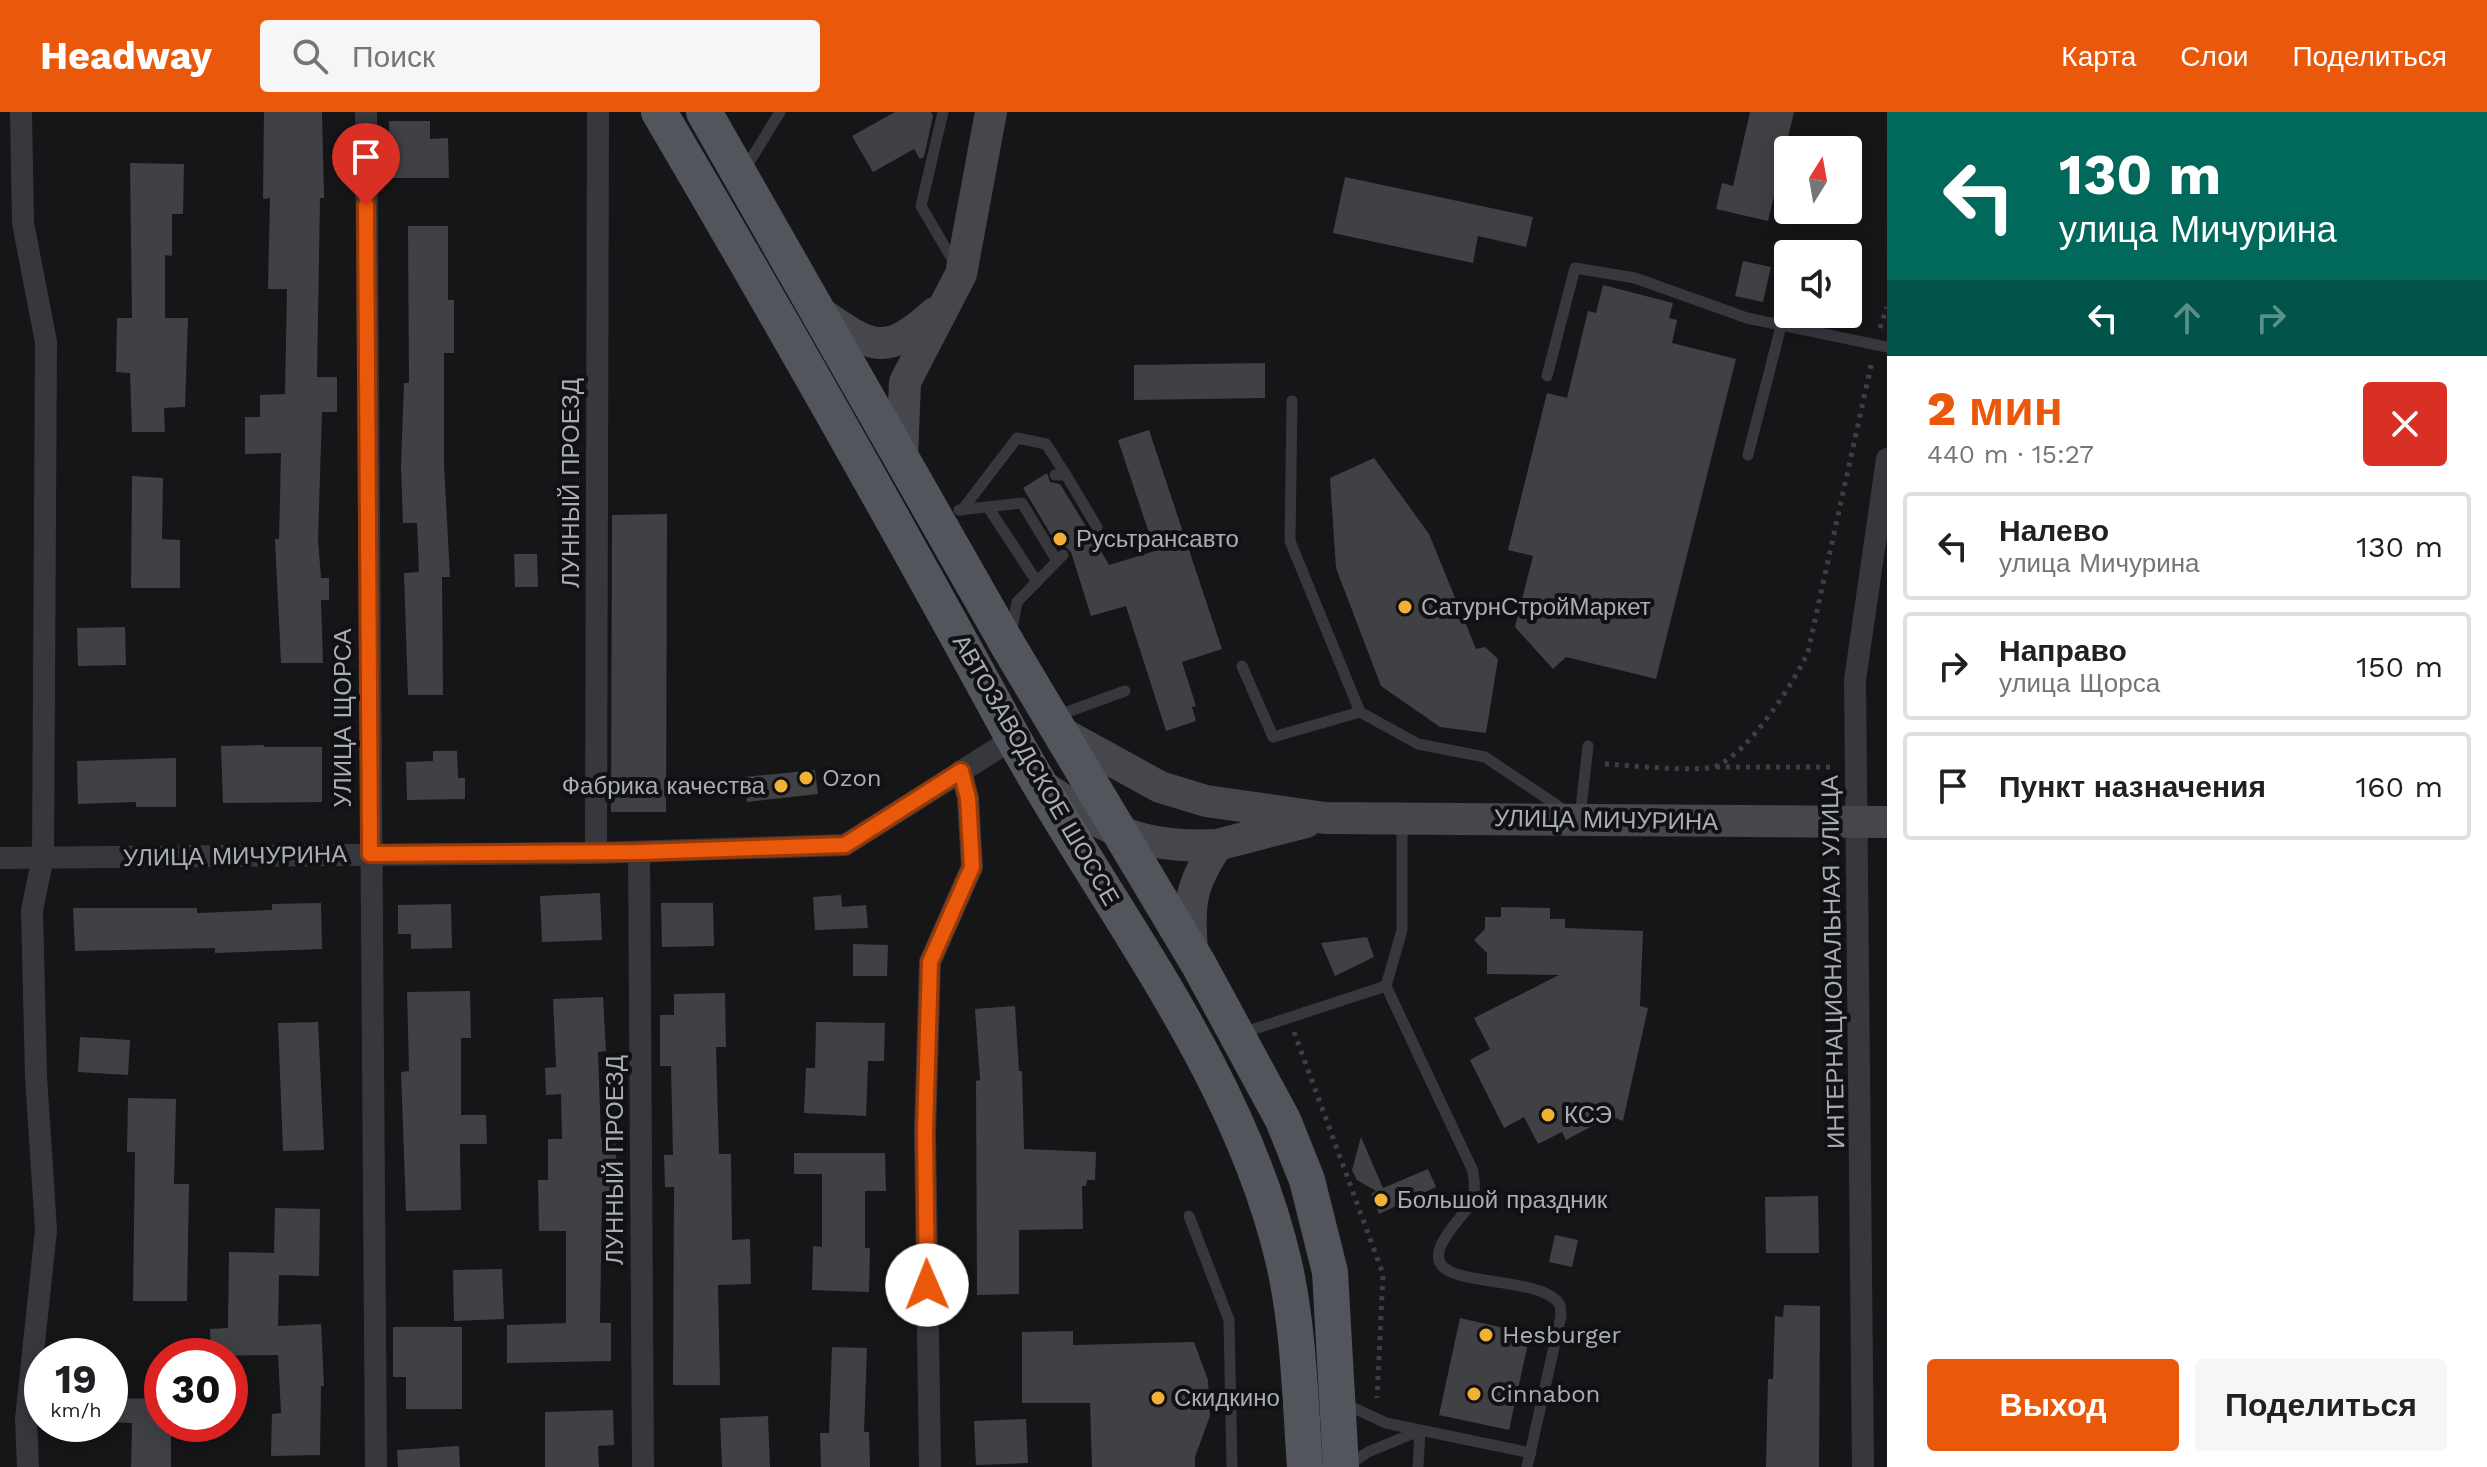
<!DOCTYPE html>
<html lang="ru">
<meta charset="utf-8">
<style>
:root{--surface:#fff;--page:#f6f6f6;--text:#202124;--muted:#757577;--line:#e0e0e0;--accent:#ea580c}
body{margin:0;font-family:"Work Sans",sans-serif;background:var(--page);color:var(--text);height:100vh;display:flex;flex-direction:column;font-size:30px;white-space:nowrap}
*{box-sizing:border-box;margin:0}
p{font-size:26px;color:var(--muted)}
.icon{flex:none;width:44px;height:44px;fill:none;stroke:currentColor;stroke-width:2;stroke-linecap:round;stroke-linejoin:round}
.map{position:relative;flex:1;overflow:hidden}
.side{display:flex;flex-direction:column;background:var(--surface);width:600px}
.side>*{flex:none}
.top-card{background:#00695c;color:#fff;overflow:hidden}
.needle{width:52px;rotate:11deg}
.buttons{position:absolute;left:1774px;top:24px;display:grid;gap:16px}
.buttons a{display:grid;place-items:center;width:88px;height:88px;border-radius:8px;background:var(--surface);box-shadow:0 4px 20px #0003;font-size:40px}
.speed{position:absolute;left:24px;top:1226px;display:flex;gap:16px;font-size:40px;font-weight:700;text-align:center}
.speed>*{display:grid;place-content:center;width:104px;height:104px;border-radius:50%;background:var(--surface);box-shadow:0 4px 20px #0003;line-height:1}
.speed small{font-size:20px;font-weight:400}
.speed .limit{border:12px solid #d22;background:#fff;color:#111}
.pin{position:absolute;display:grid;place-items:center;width:68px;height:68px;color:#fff;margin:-82px -34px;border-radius:50% 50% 50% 0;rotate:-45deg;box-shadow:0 0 8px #0007}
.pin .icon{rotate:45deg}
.me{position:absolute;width:88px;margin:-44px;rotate:359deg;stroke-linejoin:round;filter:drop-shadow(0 0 6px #0008)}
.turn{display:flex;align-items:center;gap:28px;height:168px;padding:0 40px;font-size:36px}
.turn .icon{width:104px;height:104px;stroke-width:2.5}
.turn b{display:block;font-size:56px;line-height:68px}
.lanes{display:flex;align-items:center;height:76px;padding:0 40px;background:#0003;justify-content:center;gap:40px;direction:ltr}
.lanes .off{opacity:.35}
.round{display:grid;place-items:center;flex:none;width:84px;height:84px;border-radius:8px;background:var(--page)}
.head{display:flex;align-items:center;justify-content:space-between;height:136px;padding:0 40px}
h1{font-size:48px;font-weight:800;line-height:60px;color:var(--accent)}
.action{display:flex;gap:16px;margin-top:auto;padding:16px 40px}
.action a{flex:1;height:92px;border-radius:8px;background:var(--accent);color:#fff;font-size:32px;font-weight:800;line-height:92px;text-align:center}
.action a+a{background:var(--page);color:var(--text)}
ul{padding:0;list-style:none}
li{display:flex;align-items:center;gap:24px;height:108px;margin:0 16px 12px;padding:0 24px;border:4px solid var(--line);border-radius:8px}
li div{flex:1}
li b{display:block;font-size:30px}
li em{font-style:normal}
header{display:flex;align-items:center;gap:48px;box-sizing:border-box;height:112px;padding:0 40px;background:var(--accent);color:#fff}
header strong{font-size:38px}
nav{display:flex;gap:44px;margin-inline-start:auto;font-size:28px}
.search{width:560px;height:72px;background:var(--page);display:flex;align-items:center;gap:20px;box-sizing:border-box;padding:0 28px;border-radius:8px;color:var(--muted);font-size:30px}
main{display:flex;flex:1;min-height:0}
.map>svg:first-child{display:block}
.building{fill:#404145}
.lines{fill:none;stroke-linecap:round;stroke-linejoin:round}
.path{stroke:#3d3f44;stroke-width:5;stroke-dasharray:4 6;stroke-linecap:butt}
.service{stroke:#37383d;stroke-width:11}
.minor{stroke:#37383d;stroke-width:22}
.secondary{stroke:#45474d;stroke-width:32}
.primary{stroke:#53555c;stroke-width:36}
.route-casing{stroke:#983908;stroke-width:20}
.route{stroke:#ea580c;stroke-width:14}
.poi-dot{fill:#f2b134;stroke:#111113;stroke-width:3}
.labels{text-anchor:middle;stroke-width:8;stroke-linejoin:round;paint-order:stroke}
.street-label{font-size:24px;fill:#a8adb8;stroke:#111113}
.poi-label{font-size:24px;fill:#a8adb8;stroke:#111113;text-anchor:start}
</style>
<header>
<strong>Headway</strong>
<div class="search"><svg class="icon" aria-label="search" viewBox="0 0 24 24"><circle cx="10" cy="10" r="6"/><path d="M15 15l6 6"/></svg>Поиск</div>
<nav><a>Карта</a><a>Слои</a><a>Поделиться</a></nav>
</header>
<main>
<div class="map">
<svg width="1887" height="1355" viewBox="0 0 1887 1355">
<rect width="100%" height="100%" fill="#161618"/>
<g class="building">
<path d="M264,0H322L324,86H320L317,265H337V300H322L318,427L321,466H329V488H321L323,551H281L275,427H279L281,341L245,342V305H260V283L285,282L287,177H268L270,86L263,87Z"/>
<path d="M895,0H931L933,4L924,45L920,47L914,37L873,60L852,24Z"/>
<path d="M1750,0H1794L1768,109L1716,97L1722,71L1733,74Z"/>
<path d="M389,9H430V27L448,26L449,66H390Z"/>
<path d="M130,51L184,52L183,102H172V144L165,143V206H188L185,295L164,296L165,320H132L130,261L116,260L117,206H132Z"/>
<path d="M1345,65L1533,105L1526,135L1478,124L1473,151L1333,121Z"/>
<path d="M408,114H448V188H454V241H444V352L450,465H442L443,583H408L404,461L419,460L417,411H403L401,354L404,271H409Z"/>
<path d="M1743,149L1771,155L1763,190L1735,184Z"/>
<path d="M1603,173L1673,191L1669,206L1677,208L1672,231L1736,247L1656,567L1566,545L1553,557L1515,515L1533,444L1508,438L1547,281L1567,286L1588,199L1596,201Z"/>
<path d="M1265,251V286L1134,288V253Z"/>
<path d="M1149,318L1222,537L1182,550L1196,594L1192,595L1196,609L1166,619L1126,494L1091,504L1071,440L1066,435L1059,436L1023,376L1047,361L1050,370L1060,372L1087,416L1086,430L1097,432L1109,453L1155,439L1118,328Z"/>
<path d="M1374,346L1429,422L1476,537L1485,535L1498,547L1486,621L1440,615L1381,574L1336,456L1330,366Z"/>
<path d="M132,364L163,366L162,427L180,428V476H131Z"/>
<path d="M667,402L666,700H611L612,403Z"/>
<path d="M514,442H537L538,475H515Z"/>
<path d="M125,515L126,553L78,554L77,516Z"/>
<path d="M264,633V635H322V690L223,691L221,634Z"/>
<path d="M433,639H457L458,666H465V687L407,688L406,650L433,649Z"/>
<path d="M176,646V695H136V690L78,692L77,649Z"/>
<path d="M815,658L818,682L747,690L744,665Z"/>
<path d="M600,781L602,828L542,830L540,784Z"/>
<path d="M841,783L842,795L866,793L868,816L815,818L813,785Z"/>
<path d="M321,791L322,837L215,841V836L75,839L73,796H197V801L272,798V792Z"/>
<path d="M661,791H713L714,834L662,835Z"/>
<path d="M451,792L452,836L411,837V822H398V793Z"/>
<path d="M1501,795L1550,796V807H1565V816L1643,819L1640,894L1648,896L1623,1009L1611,1004L1566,1028L1562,1020L1538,1032L1524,1005L1504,1016L1470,948L1490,937L1474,906L1559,863L1487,862V841L1474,828L1485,817V805H1501Z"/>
<path d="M1367,825L1374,845L1335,864L1321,831Z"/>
<path d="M853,832L888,833L887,864H853Z"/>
<path d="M470,879L471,926H461V1003H486L487,1032H460L461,1098L406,1099L401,960L409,959L407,880Z"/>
<path d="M725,881L726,935H716L719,1042H731L732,1128L750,1127L751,1172L718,1173L720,1273H673L674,1075H665L664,1043H673L671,954H660V903H674V882Z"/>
<path d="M603,885L606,939L598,940L601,1026H616V1080H602L600,1211H611V1249L507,1251V1213L566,1211V1119H539L538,1068H548V1027H562L561,982L546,983L545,956L556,955L553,887Z"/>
<path d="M1015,894L1019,959H1022L1024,1037L1096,1040L1095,1068H1087L1086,1074H1082L1083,1117L1019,1118V1182L977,1183L976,969L980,968L975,897Z"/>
<path d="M318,910L324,1038L283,1039L278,911Z"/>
<path d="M816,910L885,911L884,949H868L866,1004L804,1001L806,956H815Z"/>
<path d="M80,925L130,928L128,963L78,960Z"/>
<path d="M128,986L176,987L174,1072H189L187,1189H133L135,1040H127Z"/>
<path d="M1361,1025L1383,1076L1428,1057L1436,1075L1379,1102L1371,1082L1376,1079L1357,1068L1352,1058Z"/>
<path d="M794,1041H885L886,1079H865V1136H870L869,1180L812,1178L813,1134L822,1135V1062H794Z"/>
<path d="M1818,1084L1819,1141H1766L1765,1085Z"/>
<path d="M275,1096L320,1097L319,1164L279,1163L278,1214L321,1212L324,1274H321L320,1343L271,1344L272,1302L281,1301L278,1243L211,1244L210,1217L228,1216L229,1140L274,1141Z"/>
<path d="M1555,1123L1578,1128L1572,1155L1549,1150Z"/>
<path d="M502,1157L504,1207L454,1209L453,1158Z"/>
<path d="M1784,1193L1820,1194L1819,1355H1766L1768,1267H1773L1775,1204L1783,1205Z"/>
<path d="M1460,1206L1530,1222L1509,1318L1439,1303Z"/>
<path d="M393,1215H462V1297H406V1265H393Z"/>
<path d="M1073,1219V1233L1194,1230L1208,1268L1210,1304L1195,1345V1355H1092L1090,1291H1022V1220Z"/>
<path d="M832,1235L867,1236L864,1320H869L870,1355H821L820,1321H829Z"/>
<path d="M110,1286L162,1287V1312H171V1355H131L132,1311L110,1310Z"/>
<path d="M613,1298L614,1333L598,1334L599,1355H545V1300Z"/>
<path d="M768,1304L770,1355H722L720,1306Z"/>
<path d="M1026,1307L1028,1351L976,1353L974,1309Z"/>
<path d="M459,1334L460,1355H398L397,1338Z"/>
</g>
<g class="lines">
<g class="path">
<path d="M1880,216L1887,195"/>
<path d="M1605,652C1629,653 1697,661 1716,654C1748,642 1794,571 1808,540L1872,249"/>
<path d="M1716,655H1834"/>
<path d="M1294,920L1383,1162L1377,1286"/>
</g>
<g class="service">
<path d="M943,0L921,94L955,152"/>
<path d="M745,57L780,0"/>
<path d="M1547,264L1575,156L1635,166L1747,206L1887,235"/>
<path d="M1292,289L1290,429L1360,600L1418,632L1485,645L1567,700"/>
<path d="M1748,343L1781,214"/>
<path d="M1055,363H1066L1097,415L1093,425"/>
<path d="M988,395L1037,470"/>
<path d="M959,398L1022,391L1057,449"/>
<path d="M962,398L1017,326L1046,332L1066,363"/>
<path d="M1011,522L1017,490L1063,443"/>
<path d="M1242,554L1273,625L1360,600"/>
<path d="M1056,604L1125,579"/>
<path d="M1580,705L1588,634"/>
<path d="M1402,711V818L1386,874L1473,1059C1474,1070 1476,1078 1472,1089C1465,1105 1416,1144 1451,1160C1477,1172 1547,1169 1560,1193L1561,1204L1527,1355"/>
<path d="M1242,921L1386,874"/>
<path d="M1189,1104L1229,1208L1232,1355"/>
<path d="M1345,1292L1386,1311L1531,1341"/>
<path d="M1349,1353L1368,1340L1419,1319"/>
<path d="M1418,1355L1420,1319"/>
</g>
<g class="minor">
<path d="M21,0L23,111L46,230L43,745L32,798L36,964L46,1118L26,1307L28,1355"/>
<path d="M366,0L376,1355"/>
<path d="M639,740L643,1355"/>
<path d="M596,741L598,0"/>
<path d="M0,746L596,741L845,733L1014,626"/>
<path d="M930,1355L925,1020L930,850L972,755L968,686L961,659"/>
<path d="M1863,1355L1855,568L1887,347"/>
</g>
<g class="secondary">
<path d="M819,200C871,236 885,246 935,201"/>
<path d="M902,346L905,270L961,162L991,0"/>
<path d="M1060,620L1160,675L1206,689L1325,706L1887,710"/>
<path d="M1041,673C1106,717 1137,737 1217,733"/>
<path d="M1192,841C1189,791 1189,775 1217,733L1306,710"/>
</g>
<g class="primary">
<path d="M659,0C780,206 898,414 1012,624C1106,795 1239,957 1284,1151C1299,1218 1300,1286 1305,1355"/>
<path d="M704,0L1009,535L1199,853L1283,1008L1307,1068L1330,1160L1341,1355"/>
</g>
</g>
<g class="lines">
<defs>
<path id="route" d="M366,93L370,742L639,740L845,733L961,659L968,686L972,755L930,850L925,1020L927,1173"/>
</defs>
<use href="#route" class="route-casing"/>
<use href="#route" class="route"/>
</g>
<g class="poi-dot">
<circle cx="1060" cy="427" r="8"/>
<circle cx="1405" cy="495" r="8"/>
<circle cx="806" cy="666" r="8"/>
<circle cx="781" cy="674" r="8"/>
<circle cx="1548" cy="1003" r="8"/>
<circle cx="1381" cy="1088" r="8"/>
<circle cx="1486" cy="1223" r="8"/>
<circle cx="1474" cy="1282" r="8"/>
<circle cx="1158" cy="1286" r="8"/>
</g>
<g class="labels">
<g class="street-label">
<text transform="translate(571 371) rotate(-90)" y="8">ЛУННЫЙ ПРОЕЗД</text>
<text transform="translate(343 606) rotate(-90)" y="8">УЛИЦА ЩОРСА</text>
<text transform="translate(1036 658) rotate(60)" y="8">АВТОЗАВОДСКОЕ ШОССЕ</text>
<text transform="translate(1606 708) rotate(1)" y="8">УЛИЦА МИЧУРИНА</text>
<text transform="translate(235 744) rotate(-1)" y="8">УЛИЦА МИЧУРИНА</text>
<text transform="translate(1833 850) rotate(-91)" y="8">ИНТЕРНАЦИОНАЛЬНАЯ УЛИЦА</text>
<text transform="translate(615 1048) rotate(-90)" y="8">ЛУННЫЙ ПРОЕЗД</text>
</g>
<g class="poi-label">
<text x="1076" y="435">Русьтрансавто</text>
<text x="1421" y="503">СатурнСтройМаркет</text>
<text x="822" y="674">Ozon</text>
<text x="765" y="682" text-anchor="end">Фабрика качества</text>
<text x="1564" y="1011">КСЭ</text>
<text x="1397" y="1096">Большой праздник</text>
<text x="1502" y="1231">Hesburger</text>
<text x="1490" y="1290">Cinnabon</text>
<text x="1174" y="1294">Скидкино</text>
</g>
</g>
</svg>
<div class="buttons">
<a><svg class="needle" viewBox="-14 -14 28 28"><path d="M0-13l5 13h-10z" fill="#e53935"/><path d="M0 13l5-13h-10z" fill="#757577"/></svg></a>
<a><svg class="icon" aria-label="sound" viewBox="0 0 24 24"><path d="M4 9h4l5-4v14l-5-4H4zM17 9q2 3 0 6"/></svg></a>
</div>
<div class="speed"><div>19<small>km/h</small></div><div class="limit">30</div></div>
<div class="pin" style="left:366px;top:93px;background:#d93025"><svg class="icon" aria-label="arrive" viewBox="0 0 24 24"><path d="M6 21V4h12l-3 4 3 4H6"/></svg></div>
<svg class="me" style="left:927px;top:1173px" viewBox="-20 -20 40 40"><circle r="19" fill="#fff"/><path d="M0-13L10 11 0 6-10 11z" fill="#ea580c"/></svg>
</div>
<section class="side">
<div class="top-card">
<div class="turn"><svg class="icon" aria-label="left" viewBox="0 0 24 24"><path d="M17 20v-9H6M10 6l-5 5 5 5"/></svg><div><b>130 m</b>улица Мичурина</div></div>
<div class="lanes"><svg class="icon" aria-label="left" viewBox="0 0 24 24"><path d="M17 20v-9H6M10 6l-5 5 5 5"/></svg><svg class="icon off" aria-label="ahead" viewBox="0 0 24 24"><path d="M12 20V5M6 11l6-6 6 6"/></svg><svg class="icon off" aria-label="right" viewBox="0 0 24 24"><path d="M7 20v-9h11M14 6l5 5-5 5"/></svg></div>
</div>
<div class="head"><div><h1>2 мин</h1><p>440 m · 15:27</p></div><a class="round" style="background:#d93025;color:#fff"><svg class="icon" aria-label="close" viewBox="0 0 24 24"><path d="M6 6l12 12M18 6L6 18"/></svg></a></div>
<ul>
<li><svg class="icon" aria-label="left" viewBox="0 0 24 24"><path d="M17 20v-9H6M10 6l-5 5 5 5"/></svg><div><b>Налево</b><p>улица Мичурина</p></div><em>130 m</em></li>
<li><svg class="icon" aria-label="right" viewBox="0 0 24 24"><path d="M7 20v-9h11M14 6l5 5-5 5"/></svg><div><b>Направо</b><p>улица Щорса</p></div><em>150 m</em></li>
<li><svg class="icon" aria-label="arrive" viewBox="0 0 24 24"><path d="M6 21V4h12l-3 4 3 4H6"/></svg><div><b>Пункт назначения</b></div><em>160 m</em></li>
</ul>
<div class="action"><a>Выход</a><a>Поделиться</a></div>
</section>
</main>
